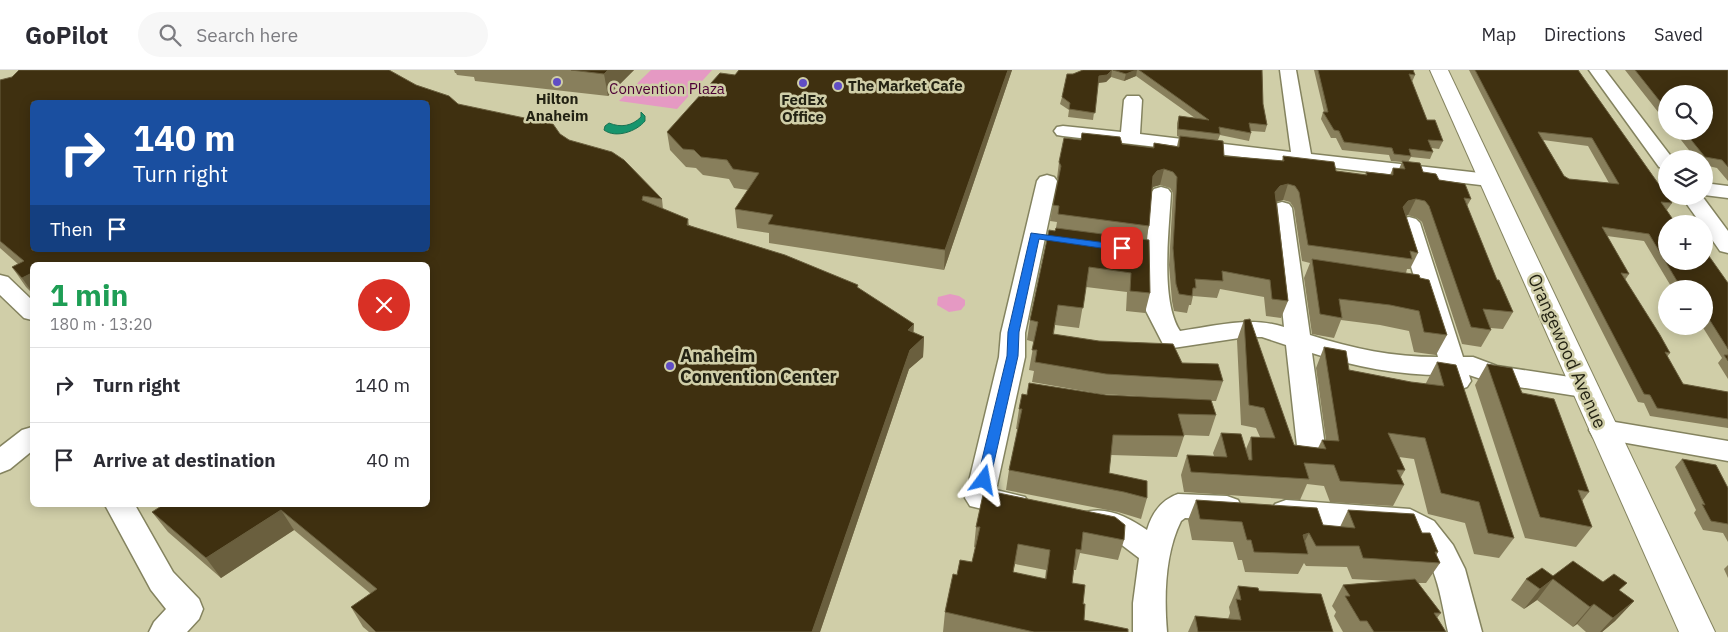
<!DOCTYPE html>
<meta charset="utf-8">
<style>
:root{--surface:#fff;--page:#f7f7f7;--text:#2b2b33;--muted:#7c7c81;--line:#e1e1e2}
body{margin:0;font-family:"IBM Plex Sans",sans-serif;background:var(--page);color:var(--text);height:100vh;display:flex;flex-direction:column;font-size:19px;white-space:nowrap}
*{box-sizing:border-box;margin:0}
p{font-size:16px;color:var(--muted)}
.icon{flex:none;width:28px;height:28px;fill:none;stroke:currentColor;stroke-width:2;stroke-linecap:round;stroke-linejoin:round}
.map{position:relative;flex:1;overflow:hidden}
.drawer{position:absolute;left:30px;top:192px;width:400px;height:245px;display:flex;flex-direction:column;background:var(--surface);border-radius:8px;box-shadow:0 2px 12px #0003}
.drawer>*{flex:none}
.hud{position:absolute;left:30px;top:30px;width:400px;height:152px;border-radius:8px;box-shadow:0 2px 12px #0003;background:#1a4fa0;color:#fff;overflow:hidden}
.tools{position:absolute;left:1658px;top:15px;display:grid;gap:10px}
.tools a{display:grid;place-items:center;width:55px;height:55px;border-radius:50%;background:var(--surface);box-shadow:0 2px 12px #0003;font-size:25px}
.pin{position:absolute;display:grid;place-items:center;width:42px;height:42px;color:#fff;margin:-21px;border-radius:10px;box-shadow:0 2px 8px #0006}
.me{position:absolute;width:55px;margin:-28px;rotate:13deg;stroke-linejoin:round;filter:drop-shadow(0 0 4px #0008)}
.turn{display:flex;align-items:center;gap:18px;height:105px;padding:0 20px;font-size:22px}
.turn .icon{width:65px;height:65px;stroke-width:2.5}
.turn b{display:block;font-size:35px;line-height:42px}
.then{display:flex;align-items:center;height:48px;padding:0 20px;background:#0003;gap:10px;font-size:19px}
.round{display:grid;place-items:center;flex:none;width:52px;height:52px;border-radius:26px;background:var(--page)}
.headline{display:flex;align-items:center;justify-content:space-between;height:85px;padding:0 20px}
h1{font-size:30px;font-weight:700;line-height:38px;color:#1e9e55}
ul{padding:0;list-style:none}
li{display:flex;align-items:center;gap:15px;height:75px;padding:0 20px;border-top:1px solid var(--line)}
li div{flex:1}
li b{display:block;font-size:19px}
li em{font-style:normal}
header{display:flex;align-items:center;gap:30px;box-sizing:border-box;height:70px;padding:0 25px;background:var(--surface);border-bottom:1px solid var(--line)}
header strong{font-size:24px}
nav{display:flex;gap:28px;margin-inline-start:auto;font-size:18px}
.search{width:350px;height:45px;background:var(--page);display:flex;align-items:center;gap:12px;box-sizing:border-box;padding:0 18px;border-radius:28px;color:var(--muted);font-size:19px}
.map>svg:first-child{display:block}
.green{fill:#e599c3}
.water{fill:#17956d;stroke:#1b7252}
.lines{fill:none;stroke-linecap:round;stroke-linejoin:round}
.minor-casing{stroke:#84835f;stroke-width:3}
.major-casing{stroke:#84835f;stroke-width:2}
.minor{fill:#fff;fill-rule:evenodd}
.major{fill:#fff;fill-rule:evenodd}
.wall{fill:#887f5c;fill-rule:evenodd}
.shaded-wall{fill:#6a5f3e}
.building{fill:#3f3010;stroke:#6a5f3e;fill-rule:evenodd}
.route{fill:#1a73e8;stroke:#114b97}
.poi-dot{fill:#604dc5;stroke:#d0cea8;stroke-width:2}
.labels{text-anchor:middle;stroke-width:5;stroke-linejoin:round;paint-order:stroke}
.far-poi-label{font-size:15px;font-weight:bold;fill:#232213;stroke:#d0cea8}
.far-park-label{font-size:15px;fill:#4d0036;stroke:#d0cea8}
.street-label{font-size:18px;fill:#232213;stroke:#d0cea8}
.poi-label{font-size:18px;font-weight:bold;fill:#232213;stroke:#d0cea8;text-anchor:start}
</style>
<header>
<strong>GoPilot</strong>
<div class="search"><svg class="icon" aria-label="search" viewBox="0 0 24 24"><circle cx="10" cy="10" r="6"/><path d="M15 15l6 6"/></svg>Search here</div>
<nav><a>Map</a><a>Directions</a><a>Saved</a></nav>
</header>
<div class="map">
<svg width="1728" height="562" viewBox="0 0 1728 562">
<rect width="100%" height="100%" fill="#d0cea8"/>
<g class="green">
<path d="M651,0H712L677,39L619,31Z"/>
<path d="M950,224L959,226L965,230V235L961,240L949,242L937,235L938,227Z"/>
</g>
<path class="water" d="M641,42L645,46V51C637,61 616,69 604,60L605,56L609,53C621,58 632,56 641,47Z"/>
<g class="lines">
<defs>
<g id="minor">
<path d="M1280,0H1296L1311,84L1489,104L1496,106L1499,110L1496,114L1489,116L1063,66L1057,65L1054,61L1057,57L1063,56L1121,62L1124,30L1127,26H1139L1142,30L1140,64L1291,82Z"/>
<path d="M1589,0H1605L1673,89H1666V99L1659,97Z"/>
<path d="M1047,105L1054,107L1057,111L1025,263V287L996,420L1025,427L1030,435L1025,443L1015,447L970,436L965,428L999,287L1001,263L1037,111L1040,107Z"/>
<path d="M1704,113L1728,116V128L1704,125Z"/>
<path d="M1161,117L1168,119L1171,123C1169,161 1160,230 1180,261C1215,256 1250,246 1284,257L1272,138L1275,134L1282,132L1289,134L1292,138L1310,265C1354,279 1392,287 1438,287L1398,153L1402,149L1409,147L1416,149L1420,153L1463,287H1473L1497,296L1583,309L1592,312L1596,318L1592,324L1583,327L1493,313L1469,305L1471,311L1467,317L1458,320L1449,317L1443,305C1398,305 1355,297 1312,283L1325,376L1321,383L1311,386L1301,383L1297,376L1286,275L1262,267H1246L1173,278L1164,276L1146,241V183L1151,123L1154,119Z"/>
<path d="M1681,126H1702L1728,161V183L1720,181L1704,158V154H1701Z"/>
<path d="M0,205L8,207L32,230V250L24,248L0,225Z"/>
<path d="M1603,350L1728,371V391L1593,367L1589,360L1593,353Z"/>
<path d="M32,357V381L10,399L0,403V377L22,360Z"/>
<path d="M1178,424L1227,426L1238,430L1242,438L1238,446L1227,450L1185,448L1181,451C1165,483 1164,527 1167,562H1133V533L1139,488L1110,466L1082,459L1078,451L1082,443C1106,435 1128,447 1147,460C1152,443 1161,430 1178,424Z"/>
<path d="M1286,430L1410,439L1434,451L1453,475L1465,499L1482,562H1448C1440,526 1437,485 1404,462L1286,454L1275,450L1271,442L1275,434Z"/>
<path d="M105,435H135L173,502L199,529L203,539L199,549L187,562H149L154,552L166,539L151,520Z"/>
</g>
<path id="major" d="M1430,0H1448L1715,562H1679Z"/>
</defs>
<use href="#minor" class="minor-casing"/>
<use href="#major" class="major-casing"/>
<use href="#minor" class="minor"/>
<use href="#major" class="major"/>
</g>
<g class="wall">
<path d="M454,0H634L608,26L475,11L474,7L457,5L456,3H455Z"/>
<path d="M739,0H1012L944,200L769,173V163L737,158L735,139L748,120L734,118L729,109L703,105L696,98L686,97L670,80L667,62L735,5Z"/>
<path d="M1083,0H1262L1263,34L1267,55L1265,62L1251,61V63L1249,71L1220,65L1218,70L1224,86L1282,91L1283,86L1336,101L1365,105L1366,102L1390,105L1393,98L1399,99L1402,92L1391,91L1389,85L1342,80L1336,68H1331L1321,49L1323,42H1324L1314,0H1413L1415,5L1412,12L1427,50L1443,71L1439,79L1431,78L1433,82L1430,89L1411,87L1408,92L1423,102L1471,129L1467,136L1497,210L1513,242L1503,259L1490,258L1491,260L1481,277L1462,274L1422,152L1417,148L1408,145L1406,146L1418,183L1410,199H1407L1406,203L1420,208L1447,265L1436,285L1414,282L1409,261L1380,255L1341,250L1334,268L1312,264L1304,208L1310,193L1302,191L1294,138L1290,132L1283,130L1277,132L1288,231L1281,248L1266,246L1264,227L1220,219L1217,228L1193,226L1191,235H1189L1187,243L1174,241L1172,231L1169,195L1173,123L1170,118L1160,115L1153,117L1152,119L1149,156L1146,170L1150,223L1145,243L1126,241L1127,222L1086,217L1079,258L1055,255L1054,264L1182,293L1223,311L1216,331H1211L1216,345L1209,366L1183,365L1184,366L1177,387L1111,385L1109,403L1147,428L1141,449L1118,442L1006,420L1009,400L1018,359H1016L1019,339L1027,325H1106L1172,328L1101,324L1032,312L1034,301L1029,300L1034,272L1027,270L1030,250L1056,158L1057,152L1050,151L1053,135L1058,110L1057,108L1059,92L1122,74L1153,78L1154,73L1177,76L1179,67L1177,66V53L1179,46L1195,48L1136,6L1124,11L1111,7L1106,12L1098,13L1093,50L1068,47L1069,40L1060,34L1062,27L1073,4Z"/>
<path d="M1469,0H1578L1672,133L1667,140L1666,154L1728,213V309L1718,293L1722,288L1702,256H1704V219L1672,218L1644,171L1607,166L1629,204L1625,210L1670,283L1667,287L1683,314L1728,322V358L1650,346L1644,333L1638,332ZM1543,70L1588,76L1609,113L1569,109L1564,106Z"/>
<path d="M1625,0H1728V111L1717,98L1704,95V89H1696L1674,61H1704L1666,24V52Z"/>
<path d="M0,10L416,15L458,34L560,64L662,129L663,139L688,149L689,155L858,218L914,263L924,267L923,287L909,299L820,562H369L363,557L351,537L371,524L294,460L221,508L168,462L152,442L428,435L32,195V223L26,217L12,197L18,194L0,178Z"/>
<path d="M1244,250L1294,375L1318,378L1322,370H1326L1316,298L1324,277L1349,300L1411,312L1426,314V313L1437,292L1514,468L1499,488L1474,484L1465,453L1428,444L1414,389L1399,387L1405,400L1401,407L1404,415L1393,436L1330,432L1324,416L1307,414L1300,430L1184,422L1181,405L1187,385L1214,386L1213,383L1221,363L1246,379L1251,367H1260L1256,358L1241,355L1237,270Z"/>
<path d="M1487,294L1522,323L1589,422L1582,431L1592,457L1576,477L1525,468L1475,315Z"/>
<path d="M1682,389L1728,418V472L1723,463L1703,460L1694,443L1696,440L1675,397Z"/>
<path d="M984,420L1124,470L1118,490L1080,483L1076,500H1074L1072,513L1083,534L1084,550L1128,562H943L945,542L972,492L976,478L974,477L976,457ZM1015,494L1046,500L1045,509L1013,502Z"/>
<path d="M1196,430L1323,455L1340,457L1348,440L1422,463L1438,482L1436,486L1440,493L1426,513H1418L1441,543L1437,548L1446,562H1343L1334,546L1336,542L1332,536L1343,515L1391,511L1352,509L1347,497L1306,496L1304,493L1298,504L1245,502L1242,490H1238L1233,472L1192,470L1188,450Z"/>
<path d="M1728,495V508L1724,499Z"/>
<path d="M1553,506L1603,512L1620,521L1634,531L1615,551L1602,562H1586L1577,554L1573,557L1537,530L1524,539L1511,530L1526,509Z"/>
<path d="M1238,516L1259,521L1333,562L1228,549L1230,543L1229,537Z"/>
<path d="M1195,546L1198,562H1188Z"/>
</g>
<g class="shaded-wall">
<path d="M608,0H634L608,26L604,4Z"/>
<path d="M1008,0H1012L944,200L945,180Z"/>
<path d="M1112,0L1111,7L1106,12L1097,13L1099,6Z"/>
<path d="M1136,0H1137L1136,6L1124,11L1126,4Z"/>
<path d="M1164,99L1160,115L1153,117L1150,122L1153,106L1157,101Z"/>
<path d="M1288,114L1283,130L1274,132L1275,122L1280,116Z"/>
<path d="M1416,129L1408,145L1401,148L1403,137L1408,131Z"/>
<path d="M32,203V222L22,208Z"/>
<path d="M914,254L913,273L908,260Z"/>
<path d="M924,267L923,287L909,299L820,562H812L910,280Z"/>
<path d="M281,440L294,460L221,508L206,488Z"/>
<path d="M1309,463L1299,483L1303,465Z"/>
<path d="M1553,509L1537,530L1524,539L1540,519Z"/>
<path d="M1634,531L1615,551L1602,562H1600L1613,548Z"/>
<path d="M1594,534L1577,554L1573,557L1590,537Z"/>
</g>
<g class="building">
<path d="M19,0H389L416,15L449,26L458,34L553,54L560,64L569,70L612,82L624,90L662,129L643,126L642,130L688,149L687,155L785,185L858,215L857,217L914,254L908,260L924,267L910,280L812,562H376L351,537L377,519L281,440L206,488L152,442L163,435H428V195H32V203L22,208L12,197L24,191L0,171V10L12,7ZM32,32H428V180H32Z"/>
<path d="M571,0H608L604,4Z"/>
<path d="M739,0H1008L945,180L768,154L773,145L735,139L759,103L733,99L727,90L701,87L694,80L683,79L667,62L720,3L735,5Z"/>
<path d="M1083,0H1112L1107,5L1099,6L1095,43L1069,39L1070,33L1062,27L1067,4H1073Z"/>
<path d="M1113,0H1136L1126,4Z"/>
<path d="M1139,0H1262L1263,34L1267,55L1249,53L1251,63L1219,57L1220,64L1178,59L1179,46L1209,50Z"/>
<path d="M1318,0H1413L1415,5L1409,4L1427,50H1435L1443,71L1428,70L1433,82L1409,79L1411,86L1394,84L1392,78L1344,72L1339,61L1334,60L1323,42H1328Z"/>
<path d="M1475,0H1578L1672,133L1661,132L1676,154H1666V191H1704V179L1728,213V279L1704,241V219H1689L1685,212L1677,211L1649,164L1602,157L1629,204L1621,203L1660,265L1670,283L1665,282L1683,314L1728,322V349L1657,338L1650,325L1644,324ZM1538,62L1592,68L1619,114L1569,109L1564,106Z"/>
<path d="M1635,0H1728V97L1722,90L1705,87L1684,61H1704V24H1666V39Z"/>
<path d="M1082,63L1120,67L1122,74L1154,78V73L1179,77L1180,66L1223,71L1224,86L1284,91L1283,86L1334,92L1336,101L1367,105L1366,102L1393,105V98L1405,99L1402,91L1420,93L1423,102L1436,104L1439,110L1465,114L1471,129L1464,128L1497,210H1499L1513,242L1483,239L1491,260L1471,257L1429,136L1425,131L1416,129L1408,131L1403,137L1418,183L1410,181L1412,189L1308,175L1299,122L1295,116L1288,114L1280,116L1275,122L1288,231L1272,229L1270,210L1222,201L1223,211L1195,209L1196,218H1193L1192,226L1179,224L1176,214L1173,178L1177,107L1173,102L1164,99L1157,101L1153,106L1149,156L1058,144L1059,136L1053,135L1061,96L1059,92L1064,68L1081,70Z"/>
<path d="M1056,158L1149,170L1150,223L1130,221L1131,203L1089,197L1083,238L1058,235L1053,264L1099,271L1173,274L1182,293L1218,294L1223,311L1106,304L1035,292L1037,280H1032L1038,252L1030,250L1049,160L1055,161Z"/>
<path d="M1312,189L1419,205L1420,208L1429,210L1447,265L1424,262L1419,241L1390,235L1339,229L1342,248L1320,244Z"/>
<path d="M1250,249L1294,375L1326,379L1322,370L1339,371L1324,277L1346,281L1349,300L1411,312L1444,316L1437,292L1456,295L1514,468L1488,463L1479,432L1441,423L1425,368L1388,363L1405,400H1397L1404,415L1340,411L1334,395L1304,393L1309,409L1191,402L1187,385L1227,387L1221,363L1241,364L1249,390H1252L1251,367L1275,368L1264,338L1249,335L1244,250Z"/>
<path d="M1724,285H1728V291Z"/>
<path d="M1487,294L1512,298L1522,323L1554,329L1589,422L1578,420L1592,457L1540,447Z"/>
<path d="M1029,313L1106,325L1211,330L1216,345L1178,344L1184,366L1113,365L1109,403L1147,411V428L1124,422L1009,400L1022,339H1019L1022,324L1027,325Z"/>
<path d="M1682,389L1716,395L1728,418V454L1711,451L1702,434L1705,435Z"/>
<path d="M984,420L1115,447L1125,455L1124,470L1083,462L1081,480L1076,479L1072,513L1085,515L1083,534H1085L1084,550L1128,559V562H1034L945,542L953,504L957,505L960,490L972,492L980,457H976ZM1018,474L1050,480L1046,509L1013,502Z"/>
<path d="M1196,430L1317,438L1323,455L1355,458L1348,440L1414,444L1422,463H1430L1438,482H1435L1440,493L1363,488L1359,476H1316L1309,463L1303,465L1308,484L1254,482L1251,470H1247L1242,452L1200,449Z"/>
<path d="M1573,491L1603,512L1614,504L1627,513L1619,520L1634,531L1613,548L1594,534L1590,537L1553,509L1540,519L1526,509L1542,498L1553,506Z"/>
<path d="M1415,509L1441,543H1434L1446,562H1374L1367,551H1360L1345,526H1350L1343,515Z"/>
<path d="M1238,516L1258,518L1259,521L1321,524L1333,562H1198L1195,546L1241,550L1236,529L1241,530Z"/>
</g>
<path class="route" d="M1031,163L1122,175L1127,178L1122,181L1039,169L1019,262L1018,286L990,410L984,415L977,410L1007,286L1008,262Z"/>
<g class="poi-dot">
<circle cx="557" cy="12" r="5"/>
<circle cx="803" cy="13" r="5"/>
<circle cx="838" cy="16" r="5"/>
<circle cx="670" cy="296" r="5"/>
</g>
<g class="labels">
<g class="far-poi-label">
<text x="848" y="21" text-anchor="start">The Market Cafe</text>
<text x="557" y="34">Hilton<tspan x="557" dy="17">Anaheim</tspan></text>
<text x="803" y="35">FedEx<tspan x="803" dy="17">Office</tspan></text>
</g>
<g class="far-park-label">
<text x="667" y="24">Convention Plaza</text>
</g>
<g class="street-label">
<text transform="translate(1567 281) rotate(66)" y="6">Orangewood Avenue</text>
</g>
<g class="poi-label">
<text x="680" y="292">Anaheim<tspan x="680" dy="21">Convention Center</tspan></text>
</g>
</g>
</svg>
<div class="tools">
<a><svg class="icon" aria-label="search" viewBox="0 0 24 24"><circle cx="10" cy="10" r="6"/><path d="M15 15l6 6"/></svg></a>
<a><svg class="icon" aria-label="layers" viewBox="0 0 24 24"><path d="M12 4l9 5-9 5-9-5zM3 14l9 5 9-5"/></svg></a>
<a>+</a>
<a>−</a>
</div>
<div class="pin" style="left:1122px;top:178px;background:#d93025"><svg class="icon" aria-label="arrive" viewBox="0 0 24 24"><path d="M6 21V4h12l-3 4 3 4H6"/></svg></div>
<svg class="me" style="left:984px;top:410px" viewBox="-20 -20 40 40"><path d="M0-17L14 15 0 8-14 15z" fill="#1a73e8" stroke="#fff" stroke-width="4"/></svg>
<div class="hud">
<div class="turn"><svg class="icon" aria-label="right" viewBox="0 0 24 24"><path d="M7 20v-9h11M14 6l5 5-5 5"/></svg><div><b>140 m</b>Turn right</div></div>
<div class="then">Then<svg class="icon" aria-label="arrive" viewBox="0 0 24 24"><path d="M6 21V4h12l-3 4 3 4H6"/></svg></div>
</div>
<section class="drawer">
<div class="headline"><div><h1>1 min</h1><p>180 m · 13:20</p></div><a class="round" style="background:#d93025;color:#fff"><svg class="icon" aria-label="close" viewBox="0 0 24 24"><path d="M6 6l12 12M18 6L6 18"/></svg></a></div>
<ul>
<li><svg class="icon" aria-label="right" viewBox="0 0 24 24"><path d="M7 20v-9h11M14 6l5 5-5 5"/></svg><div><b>Turn right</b></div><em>140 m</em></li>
<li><svg class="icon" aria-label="arrive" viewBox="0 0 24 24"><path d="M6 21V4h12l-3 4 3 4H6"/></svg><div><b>Arrive at destination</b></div><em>40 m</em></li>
</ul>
</section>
</div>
